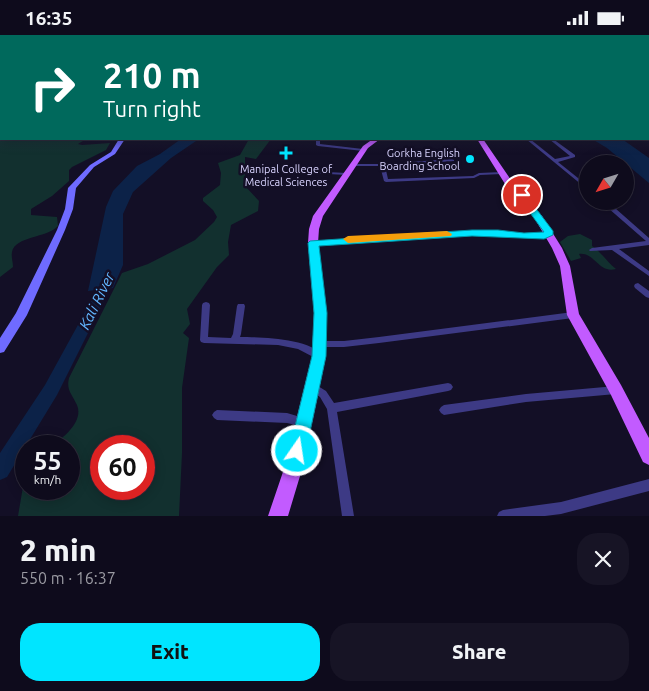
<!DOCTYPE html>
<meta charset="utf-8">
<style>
:root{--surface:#0e0b1c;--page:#171425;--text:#f1f3f6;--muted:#9b9ba3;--line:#2e2b3b;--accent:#00e5ff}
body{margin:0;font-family:Ubuntu,sans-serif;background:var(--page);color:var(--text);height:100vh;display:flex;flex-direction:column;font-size:19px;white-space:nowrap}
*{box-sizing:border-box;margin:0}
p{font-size:16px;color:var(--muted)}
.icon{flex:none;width:28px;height:28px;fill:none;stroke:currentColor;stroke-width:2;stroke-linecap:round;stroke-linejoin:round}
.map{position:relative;height:481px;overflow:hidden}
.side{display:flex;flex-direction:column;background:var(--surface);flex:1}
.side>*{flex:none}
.hud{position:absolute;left:0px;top:0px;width:650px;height:105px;box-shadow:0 2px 12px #0003,0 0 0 1px var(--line);background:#00695c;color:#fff;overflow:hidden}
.needle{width:32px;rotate:231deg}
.controls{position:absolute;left:579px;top:120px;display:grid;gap:10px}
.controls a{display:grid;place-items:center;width:55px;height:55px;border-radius:50%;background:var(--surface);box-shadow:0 2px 12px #0003,0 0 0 1px var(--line);font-size:25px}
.speed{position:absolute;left:15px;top:400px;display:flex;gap:10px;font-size:25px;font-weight:700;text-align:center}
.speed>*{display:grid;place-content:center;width:65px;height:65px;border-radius:50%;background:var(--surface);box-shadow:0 2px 12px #0003,0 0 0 1px var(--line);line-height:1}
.speed small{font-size:12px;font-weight:400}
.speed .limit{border:8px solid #d22;background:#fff;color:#111}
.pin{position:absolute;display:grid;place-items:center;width:42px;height:42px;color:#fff;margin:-21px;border:2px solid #fff;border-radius:50%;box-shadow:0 1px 5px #0007}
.me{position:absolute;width:55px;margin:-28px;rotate:13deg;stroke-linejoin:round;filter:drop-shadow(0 0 4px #0008)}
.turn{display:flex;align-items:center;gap:18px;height:105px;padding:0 20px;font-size:22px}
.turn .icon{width:65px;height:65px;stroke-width:2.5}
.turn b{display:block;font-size:35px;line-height:42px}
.round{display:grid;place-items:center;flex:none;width:52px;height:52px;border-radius:20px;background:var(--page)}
.head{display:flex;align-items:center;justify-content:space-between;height:85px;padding:0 20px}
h1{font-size:30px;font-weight:800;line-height:38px}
.cta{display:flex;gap:10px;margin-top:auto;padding:10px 20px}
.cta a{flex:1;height:58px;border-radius:20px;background:var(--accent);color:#111;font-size:20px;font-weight:800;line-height:58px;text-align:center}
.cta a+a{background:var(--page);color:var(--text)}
.status{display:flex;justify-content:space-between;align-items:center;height:35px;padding:0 25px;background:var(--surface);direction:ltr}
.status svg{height:14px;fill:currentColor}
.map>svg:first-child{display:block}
.green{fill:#12302f;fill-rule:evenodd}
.water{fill:#0c2248}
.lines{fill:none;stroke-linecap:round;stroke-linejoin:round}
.river{fill:#0c2248;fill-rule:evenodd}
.minor{fill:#3d3a85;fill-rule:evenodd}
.secondary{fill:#6f6bff;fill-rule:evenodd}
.primary{fill:#c25bff;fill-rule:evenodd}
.route{fill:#00e5ff;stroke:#0095a6}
.slow{fill:#f59e0b}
.poi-dot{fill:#00e5ff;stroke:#130f26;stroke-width:2}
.labels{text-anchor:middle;stroke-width:5;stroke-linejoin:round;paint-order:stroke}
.far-poi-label{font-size:11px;fill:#d9d4ff;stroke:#130f26;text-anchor:end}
.water-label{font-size:15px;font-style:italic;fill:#62b6ff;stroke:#130f26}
</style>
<div class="status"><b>16:35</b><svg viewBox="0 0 49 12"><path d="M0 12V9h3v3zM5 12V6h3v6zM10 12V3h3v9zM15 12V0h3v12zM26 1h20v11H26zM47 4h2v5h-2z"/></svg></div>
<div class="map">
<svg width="649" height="481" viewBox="0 0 649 481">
<rect width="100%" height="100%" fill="#130f26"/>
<g class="green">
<path d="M0,83L1,104H86L78,109L82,110L110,108L106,115L72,132L69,135V146L52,161L31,174V180L57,182L58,191C47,203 15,201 12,217C11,222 13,227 13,232L0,242Z"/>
<path d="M249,104H271L256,124L245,122V151L259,166L258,176L231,190L228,207L229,220L217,232L187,274L190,289L183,298L189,303L182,353V418L179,481H18L26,434V454H69V411H50C63,404 84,386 77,370C72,359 66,355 69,343L122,238L148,229L195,205L214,187L217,182L213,175L203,166V163L220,150L221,138L218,128L240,120ZM144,411V454H101V411Z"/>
<path d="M580,199L592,205V211C602,218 607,227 616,234C599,239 595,217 579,219L581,223L571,226L560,207L568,201Z"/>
</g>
<g class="water">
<path d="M181,104H199L171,123L133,157L123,179V230L113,253L88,256L106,172L113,156L137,131L160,119Z"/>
<path d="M592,104H622L649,123V148L607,113Z"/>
</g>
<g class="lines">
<path class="river" d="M111,236L117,240L57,360L7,442L0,445V418L45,350L107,237Z"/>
<g class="minor">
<path d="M316,104H320V109L363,114L365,115L363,116L318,111L316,110Z"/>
<path d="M526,104H530L555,124L570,121L549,104H553L575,120V122L558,127L588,151V155Z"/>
<path d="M452,124L454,125V126L385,131L388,144L473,141L479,138L502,137L504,138L502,139L480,140L474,143L386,147L384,146L380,131H354L352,130L354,129H382Z"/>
<path d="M288,135L347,138L349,139L347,140L290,137H288Z"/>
<path d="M600,166H607L649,203V210L619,214L649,236V241L612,215L590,216L589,215L592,213L646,206Z"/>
<path d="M472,196C481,196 491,196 501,196C517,198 534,202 549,196L552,198L544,203H524L498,200H472L313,210L310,208L313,206Z"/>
<path d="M638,248L649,256V263L646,262L635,253L634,251L635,249Z"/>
<path d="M206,267L209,268L210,270L208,302L231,303L233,299L237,271L238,269H244L245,271L241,299L240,302C260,302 310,303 323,321L322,324L319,325L298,314L278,310L204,308L201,307L200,305L202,270L203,268Z"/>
<path d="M573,277L576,278L577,280L576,282L573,283L379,308L344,312H320L317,311L316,309L317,307L320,306H344L379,302Z"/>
<path d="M313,348L326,356L334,368L448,348L451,349L453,352L451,355L448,356L337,377L354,481H342L327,374L320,362L310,355L308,352L310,349Z"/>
<path d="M616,351L619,352L621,355L619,358L616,359L526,367L444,380L441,378L439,375L441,372L444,370L526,359Z"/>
<path d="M217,375L287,378L307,384L309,387L307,390L304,392L287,388L217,385L214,383L212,380L214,377Z"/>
<path d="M649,444V456L561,479L545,481H497L499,477L503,475L561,467Z"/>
</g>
<path class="secondary" d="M119,104H125L115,119L94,132L76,153L73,174L65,195L27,280L4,317L0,318V303L16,278L57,195L65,174L68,153L90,130L111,117Z"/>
<g class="primary">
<path d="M373,104H380L368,113L323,181L319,194L318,208L326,278V321L303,431L288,481H268L285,431L312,321L314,278L308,208L309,194L313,181L363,111Z"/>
<path d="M477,104H483L511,145L542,181L562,213L570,231L579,279L621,350L649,403V430L643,427L611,360L567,280L560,231L552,213L535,184L505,149Z"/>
</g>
</g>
<linearGradient id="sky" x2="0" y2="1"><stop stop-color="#0a0815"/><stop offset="0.43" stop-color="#333752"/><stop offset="1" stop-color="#333752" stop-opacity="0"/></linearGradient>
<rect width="649" height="118" fill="url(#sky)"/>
<path class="route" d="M522,158L525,159L553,196V200L544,204L472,201L319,211L327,278L326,321L306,416L303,423L297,425L291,423L289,416L312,321L314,278L308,208L310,206L472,195H498L524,198L544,197L517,160Z"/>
<path class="slow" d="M447,196L452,199L451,201L348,208L343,204L348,201Z"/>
<g class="poi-dot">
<path d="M283.5 110.5h5v5h5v5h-5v5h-5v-5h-5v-5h5z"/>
<circle cx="470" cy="124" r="5"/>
</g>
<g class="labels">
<g class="far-poi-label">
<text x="460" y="122">Gorkha English<tspan x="460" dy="13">Boarding School</tspan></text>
<text x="286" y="138" text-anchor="middle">Manipal College of<tspan x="286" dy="13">Medical Sciences</tspan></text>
</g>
<g class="water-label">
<text transform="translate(97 266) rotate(-64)" y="5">Kali River</text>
</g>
</g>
</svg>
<div class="controls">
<a><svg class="needle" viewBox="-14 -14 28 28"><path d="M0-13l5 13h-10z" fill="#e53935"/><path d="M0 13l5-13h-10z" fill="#9b9ba3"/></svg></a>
</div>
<div class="speed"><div>55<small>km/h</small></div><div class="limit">60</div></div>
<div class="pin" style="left:522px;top:160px;background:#d93025"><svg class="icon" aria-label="arrive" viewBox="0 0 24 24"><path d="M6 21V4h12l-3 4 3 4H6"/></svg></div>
<svg class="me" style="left:297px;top:416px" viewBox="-20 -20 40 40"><circle r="17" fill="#00e5ff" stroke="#fff" stroke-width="3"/><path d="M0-11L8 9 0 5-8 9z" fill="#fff"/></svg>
<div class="hud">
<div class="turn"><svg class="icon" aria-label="right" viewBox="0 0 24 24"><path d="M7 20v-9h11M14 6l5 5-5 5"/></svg><div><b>210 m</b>Turn right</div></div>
</div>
</div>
<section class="side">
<div class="head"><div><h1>2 min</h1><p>550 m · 16:37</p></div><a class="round"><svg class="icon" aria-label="close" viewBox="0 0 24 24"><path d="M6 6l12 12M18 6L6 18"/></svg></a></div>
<div class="cta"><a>Exit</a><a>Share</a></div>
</section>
